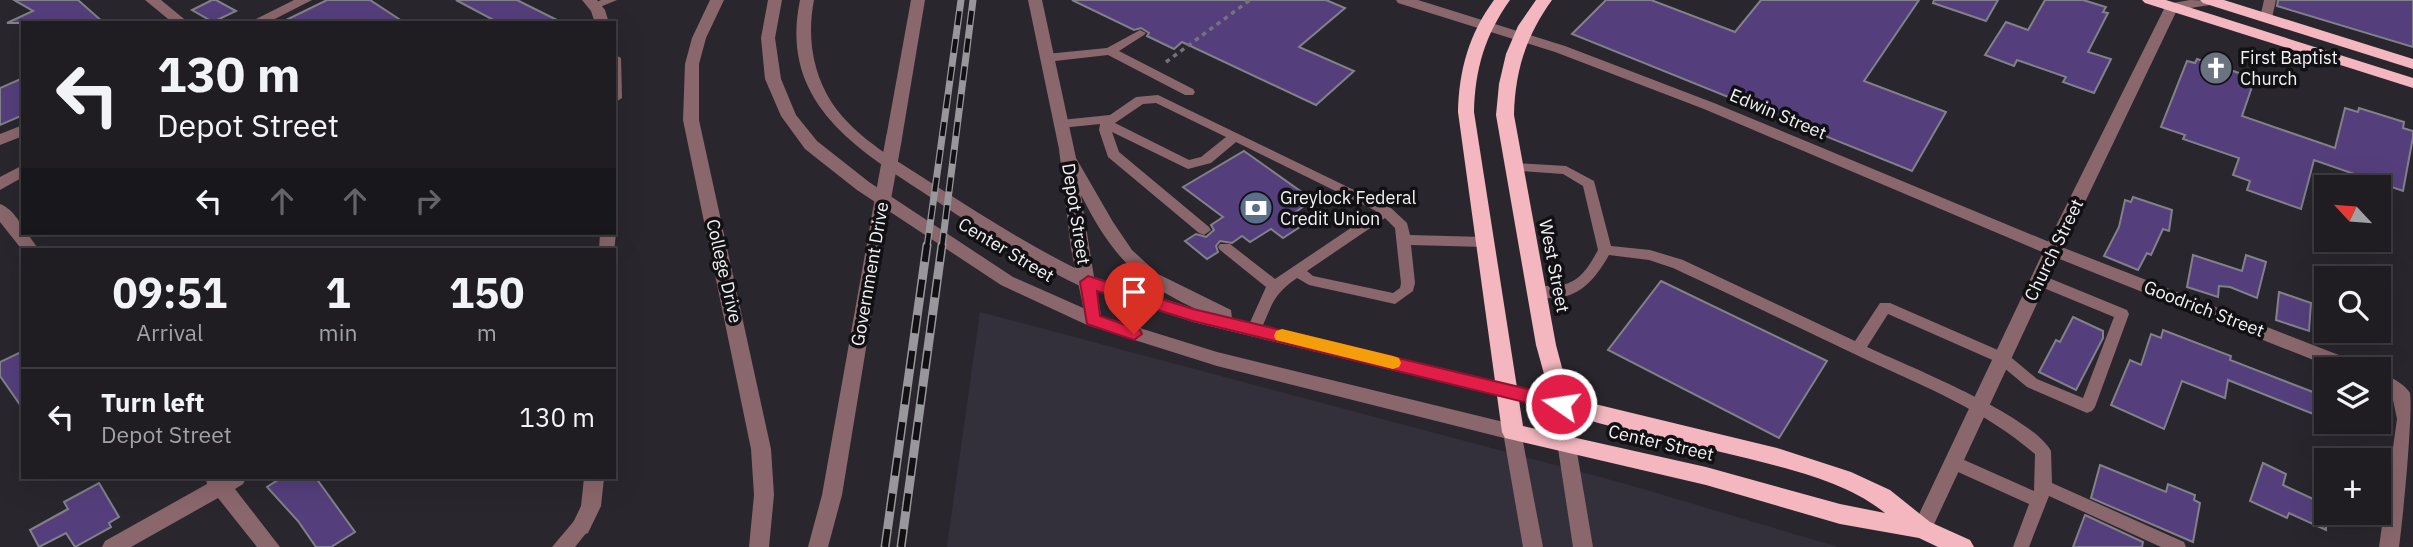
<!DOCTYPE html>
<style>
:root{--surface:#1f1d22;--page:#2c2a2f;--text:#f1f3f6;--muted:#a1a2a5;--line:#3c3b40}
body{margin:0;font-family:"IBM Plex Sans",sans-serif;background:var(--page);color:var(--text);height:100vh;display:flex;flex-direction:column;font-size:26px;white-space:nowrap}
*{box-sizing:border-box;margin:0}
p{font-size:23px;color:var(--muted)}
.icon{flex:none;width:38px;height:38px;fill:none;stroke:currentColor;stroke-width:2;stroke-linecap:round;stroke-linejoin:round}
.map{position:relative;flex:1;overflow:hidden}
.panel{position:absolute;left:21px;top:248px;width:595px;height:231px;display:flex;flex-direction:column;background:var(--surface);border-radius:0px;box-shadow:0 7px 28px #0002,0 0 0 2px var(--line)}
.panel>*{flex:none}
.top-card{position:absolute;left:21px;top:21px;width:595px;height:214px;border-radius:0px;box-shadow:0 7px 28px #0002,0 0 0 2px var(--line);background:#1f1d22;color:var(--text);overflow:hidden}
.needle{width:46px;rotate:296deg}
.buttons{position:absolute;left:2314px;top:175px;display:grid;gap:14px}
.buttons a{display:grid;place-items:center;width:77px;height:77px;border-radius:0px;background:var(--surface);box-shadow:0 7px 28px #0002,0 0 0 2px var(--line);font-size:35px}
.pin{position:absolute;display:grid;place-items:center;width:60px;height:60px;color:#fff;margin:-72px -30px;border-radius:50% 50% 50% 0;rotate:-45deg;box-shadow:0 0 7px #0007}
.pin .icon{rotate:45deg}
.me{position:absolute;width:77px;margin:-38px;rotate:283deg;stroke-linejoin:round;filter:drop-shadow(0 0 5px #0008)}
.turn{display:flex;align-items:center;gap:24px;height:147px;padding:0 21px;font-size:32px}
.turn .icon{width:91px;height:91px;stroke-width:2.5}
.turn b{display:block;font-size:49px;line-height:60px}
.lanes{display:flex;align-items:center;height:66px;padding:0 21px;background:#0003;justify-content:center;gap:35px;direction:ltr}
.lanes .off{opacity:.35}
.eta{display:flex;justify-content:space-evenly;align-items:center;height:119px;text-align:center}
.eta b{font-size:42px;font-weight:700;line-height:49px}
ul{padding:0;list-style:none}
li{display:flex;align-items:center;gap:21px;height:98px;padding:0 21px;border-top:2px solid var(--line)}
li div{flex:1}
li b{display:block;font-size:26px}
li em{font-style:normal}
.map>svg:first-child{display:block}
.built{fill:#33303c}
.building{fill:#543f7c;stroke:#828088;stroke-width:2}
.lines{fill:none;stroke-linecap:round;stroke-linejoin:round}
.path{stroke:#757379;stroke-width:3.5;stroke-dasharray:4.5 4.5;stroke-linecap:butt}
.service{fill:#8a676c;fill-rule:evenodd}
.minor{fill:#8a676c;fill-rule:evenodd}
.tertiary{fill:#8a676c;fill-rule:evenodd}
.trunk{fill:#f4b7c0;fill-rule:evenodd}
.rail-far1-casing{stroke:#98979c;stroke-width:7}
.rail-casing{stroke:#98979c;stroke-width:9}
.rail-far1{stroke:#111013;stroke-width:4.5;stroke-dasharray:14;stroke-linecap:butt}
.rail{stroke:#111013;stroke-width:6;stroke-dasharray:18;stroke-linecap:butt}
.tertiary-bridge{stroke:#8a676c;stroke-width:16}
.route{fill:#e11d48;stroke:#92132f;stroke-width:2}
.slow{fill:#f59e0b}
.labels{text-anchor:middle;stroke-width:7;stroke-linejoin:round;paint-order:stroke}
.poi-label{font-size:18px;fill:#f3f2f6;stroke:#111013;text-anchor:start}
.street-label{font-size:18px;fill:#f3f2f6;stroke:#111013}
</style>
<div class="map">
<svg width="2413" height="547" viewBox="0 0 2413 547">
<rect width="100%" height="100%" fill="#29272d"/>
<path class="built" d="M980,312L1626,484L1838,547H947Z"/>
<g class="building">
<path d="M14,0H78L104,23H7L33,11Z"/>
<path d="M212,0H216L236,11L213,22L192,10Z"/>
<path d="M327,0H370L405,23H280Z"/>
<path d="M456,0H517L563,23H499Z"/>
<path d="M1072,0H1326L1345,8L1299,47L1354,71L1316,105L1182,42L1174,49L1147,36L1149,33L1141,28L1134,30Z"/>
<path d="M1606,0H1651L1735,32L1761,0H1919L1864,81L1946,112L1912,171L1572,34Z"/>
<path d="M1934,0H1998L1986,21L1933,3Z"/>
<path d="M2045,0H2083L2106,7L2103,12L2108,13L2088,52L2111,59L2094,93L2063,82L2066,77L2017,60L2014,66L1985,55L2006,22L2028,30Z"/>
<path d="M2278,0H2413V47L2277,6Z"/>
<path d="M2197,59L2245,75L2244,81L2253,84L2242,116L2335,148L2345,108L2358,112L2359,108L2404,122L2403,128L2413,131V137L2403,191L2314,160L2301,209L2247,190L2250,181L2233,175L2239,158L2183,139L2185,135L2161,127L2187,61L2195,63Z"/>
<path d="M23,78V115L0,125V88Z"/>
<path d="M1244,151L1313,200L1291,215L1303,225L1283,238L1271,229L1250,242L1242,236L1232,243L1220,241L1216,246L1218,252L1207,259L1185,241L1196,234L1206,237L1214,230L1211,225L1223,217L1183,187Z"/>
<path d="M2133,197L2172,210L2169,231L2163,229L2151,255L2147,253L2138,270L2104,256L2119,227L2125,200L2131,202Z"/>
<path d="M2193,255L2242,271L2246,255L2266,262L2257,298L2230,287L2219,286L2218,297L2187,287Z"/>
<path d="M1661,281L1827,361L1779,438L1608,350Z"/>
<path d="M2279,292L2311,303L2309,331L2276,320Z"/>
<path d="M2073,317L2103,331V338L2076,390L2039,372L2056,340L2060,342Z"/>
<path d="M2163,330L2231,356L2230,360L2326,397V419L2228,380L2225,398L2182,381L2164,429L2111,405L2130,360L2141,365L2151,334L2161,338Z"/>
<path d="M23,351V409L0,376V362Z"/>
<path d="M2263,463L2286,474L2283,485L2326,505V530L2289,513L2287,518L2250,501Z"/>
<path d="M2100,465L2166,492L2168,484L2195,495L2194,500L2200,503L2193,542L2091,498Z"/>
<path d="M281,478H316L355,532L331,547H316L298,521L267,487Z"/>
<path d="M99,483L119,517L109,523L111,527L75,547L66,533L39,547L30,530L68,509L64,502Z"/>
<path d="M2085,515L2143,542L2142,547H2073Z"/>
</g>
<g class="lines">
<path class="path" d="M1166,62L1250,0"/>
<g class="service">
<path d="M601,0H617L595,9L589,6Z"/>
<path d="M2264,0H2276L2272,18L2266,21L2260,18Z"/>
<path d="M1140,30L1146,33L1144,35L1119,51L1193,89L1195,92L1193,95H1185L1108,55L1046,62L1040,58L1046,54L1107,48Z"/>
<path d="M1158,95L1391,208L1407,223L1410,235L1484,237L1491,242L1484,247L1411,245L1415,283L1413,291L1395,304L1309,285L1297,278C1270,297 1273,306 1259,333H1249L1247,329L1266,287L1220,250L1218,247L1220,244H1230L1275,279L1376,211L1236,142L1211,163L1188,169L1112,132L1119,152L1209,227L1211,230L1204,235L1199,233L1108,157L1099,130L1100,124L1061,128L1055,124L1061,120L1110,115L1136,97ZM1156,103L1226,137L1201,157L1189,160L1115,123L1143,104ZM1385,218L1395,228L1401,283L1400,288L1393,293L1313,276L1307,271Z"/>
<path d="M1513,163L1566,166L1594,181L1611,246L1650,250L1683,260L1855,341L1880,303H1890L2007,354L2037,379L2083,398L2114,317L2034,284L2032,280L2039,275L2044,276L2127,310L2129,314L2095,407L2092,411L2087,413L2027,387L1997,362L1888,314L1867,347C1908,366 2031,415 2051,451L2052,483L2184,542L2186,547H2161L2049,496L2029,547H2013L2029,504L1947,467L1945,462L1947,457L1953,455L2034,491L2035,454C1985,411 1926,387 1867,360C1802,329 1738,298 1673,268L1649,260L1609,255C1591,287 1570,306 1531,295L1529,291L1531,287C1538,285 1546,286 1553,286C1578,285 1587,270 1598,250L1583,186L1563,174L1508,170L1507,167Z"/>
</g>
<g class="minor">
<path d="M145,0H161L189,23H173Z"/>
<path d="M294,0H312L267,23H248Z"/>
<path d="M768,0H782L775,38L781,79L796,115L817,141L869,182L1013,277L1099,315L1102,320L1099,325H1087L1001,285L857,190L805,149L781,116L765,79L761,38Z"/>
<path d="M800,0H814C807,36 812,72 832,103C857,140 900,162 936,186C988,219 1039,252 1094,277L1097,282L1094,287H1082C1030,262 982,232 935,200C860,151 778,105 800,0Z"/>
<path d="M1396,0H1418L1565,46L1714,103L2059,246L2362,364L2364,369H2336L2047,254L1704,109L1555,52L1398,3Z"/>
<path d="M23,125V136L0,145V134Z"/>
<path d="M23,165V177L0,190V177Z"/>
<path d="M0,204C10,207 23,223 23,233H27L39,250L23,251L0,222Z"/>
<path d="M2378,372C2388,375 2405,384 2410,393C2413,414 2403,519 2399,547H2379L2397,419L2393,400L2378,389Z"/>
<path d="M206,478H246L243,484L235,489L280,547H257L218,498L131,547H102L105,541L207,484Z"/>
<path d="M581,518L588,521L591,527L575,547H552L574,521Z"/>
</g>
<g class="tertiary">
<path d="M582,0H597L605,10L609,23H595L591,11Z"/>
<path d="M710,0H724L706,38L699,64V120L771,449L774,495L769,547H749L754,495L751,449L683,120L685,64L692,38Z"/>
<path d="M911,0H925L902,138L894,143L886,138Z"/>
<path d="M1028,0H1042L1076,158L1113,222L1132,250L1158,274L1231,310L1232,318L1568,399L1593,547H1573L1552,409L1193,322L1097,291L1101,316L1217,352L1520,426L1543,547H1523L1504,438L1217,366L1087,325L1071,249L1059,149ZM1081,195C1112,255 1134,280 1196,309L1094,277Z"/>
<path d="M2190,0L2217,1L2210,5L2177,10L2062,250L1929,535L1922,538L1915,535L1912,529L2044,250L2165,7L2167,4Z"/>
<path d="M614,54L621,58L622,98L614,103Z"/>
<path d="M878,220L886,226L842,495L828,547H808L822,495L870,226Z"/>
<path d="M614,229L616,233L614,252L599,250L600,233H614Z"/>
<path d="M584,478H604L601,506L588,533L581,536L574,533L571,527L581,506Z"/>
</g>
<g class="trunk">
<path d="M1494,0H1510C1485,35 1475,69 1474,112L1523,426L1706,467L1840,504L1885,513C1847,482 1793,470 1746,458C1682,442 1616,430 1554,410L1536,345L1496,115L1499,84L1506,54L1518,26L1536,0H1552C1526,36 1515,71 1514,115L1556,345L1570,398L1777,448L1851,472L1890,490L1930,522L1970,540L1974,547H1938L1919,538L1840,524L1706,485L1505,438L1502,432L1458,112C1459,70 1469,34 1494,0Z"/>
<path d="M2142,0H2166L2413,78V88L2145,3Z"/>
<path d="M2200,0H2224L2413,59V69L2203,3Z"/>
</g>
<defs>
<g id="rail-far1">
<path d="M927,247L961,0"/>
<path d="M942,247L973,0"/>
</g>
<g id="rail">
<path d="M885,547L927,245"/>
<path d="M901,547L942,245"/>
</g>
</defs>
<use href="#rail-far1" class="rail-far1-casing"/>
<use href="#rail" class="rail-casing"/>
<use href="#rail-far1" class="rail-far1"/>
<use href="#rail" class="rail"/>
<path class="tertiary-bridge" d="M878,226L894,138"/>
</g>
<path class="route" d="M1088,276L1193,309L1561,397L1567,399L1569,404L1567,409L1561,411L1193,321L1097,291L1100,316L1140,330L1142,334L1134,340L1087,324L1080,282Z"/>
<path class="slow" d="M1282,329L1393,356L1399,358L1401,363L1399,367L1393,369L1276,340L1274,336L1276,331Z"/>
<defs>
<symbol id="church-disc" viewBox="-11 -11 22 22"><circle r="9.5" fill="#6b7280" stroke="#111013"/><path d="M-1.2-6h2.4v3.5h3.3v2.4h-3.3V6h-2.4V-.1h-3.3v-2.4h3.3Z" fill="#fff"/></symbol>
<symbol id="bank-disc" viewBox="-11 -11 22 22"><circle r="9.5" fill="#5c6f8a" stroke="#111013"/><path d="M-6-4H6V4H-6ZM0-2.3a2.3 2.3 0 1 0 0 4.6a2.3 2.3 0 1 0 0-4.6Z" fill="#fff"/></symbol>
</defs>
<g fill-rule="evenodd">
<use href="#church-disc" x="2197" y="49" width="38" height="38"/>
<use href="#bank-disc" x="1237" y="189" width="38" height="38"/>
</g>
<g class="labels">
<g class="poi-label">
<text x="2240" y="64">First Baptist<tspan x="2240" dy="21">Church</tspan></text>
<text x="1280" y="204">Greylock Federal<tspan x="1280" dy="21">Credit Union</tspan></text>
</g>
<g class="street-label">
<text transform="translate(1778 114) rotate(23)" y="6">Edwin Street</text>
<text transform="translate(1076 214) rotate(81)" y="6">Depot Street</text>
<text transform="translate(1006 250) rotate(31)" y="6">Center Street</text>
<text transform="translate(2054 250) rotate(-64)" y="6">Church Street</text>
<text transform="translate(1554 266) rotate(79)" y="6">West Street</text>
<text transform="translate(724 271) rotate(77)" y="6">College Drive</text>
<text transform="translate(870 274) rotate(-80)" y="6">Government Drive</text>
<text transform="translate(2204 309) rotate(21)" y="6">Goodrich Street</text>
<text transform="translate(1661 443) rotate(13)" y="6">Center Street</text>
</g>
</g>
</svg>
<div class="buttons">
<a><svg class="needle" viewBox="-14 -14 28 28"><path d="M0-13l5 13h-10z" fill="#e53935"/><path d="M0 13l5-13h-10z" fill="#a1a2a5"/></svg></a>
<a><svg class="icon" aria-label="search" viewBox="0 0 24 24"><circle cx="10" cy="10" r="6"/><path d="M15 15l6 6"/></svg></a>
<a><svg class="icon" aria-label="layers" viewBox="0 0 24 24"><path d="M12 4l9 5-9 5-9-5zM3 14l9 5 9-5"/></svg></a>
<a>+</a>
</div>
<div class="pin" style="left:1134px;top:334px;background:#d93025"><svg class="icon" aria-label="arrive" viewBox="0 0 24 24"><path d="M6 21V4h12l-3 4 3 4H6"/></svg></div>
<svg class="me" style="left:1561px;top:404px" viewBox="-20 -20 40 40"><circle r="17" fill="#e11d48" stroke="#fff" stroke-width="3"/><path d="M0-11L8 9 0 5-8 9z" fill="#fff"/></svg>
<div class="top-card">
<div class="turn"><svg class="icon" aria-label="left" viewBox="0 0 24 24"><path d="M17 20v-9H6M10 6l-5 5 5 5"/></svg><div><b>130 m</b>Depot Street</div></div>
<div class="lanes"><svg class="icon" aria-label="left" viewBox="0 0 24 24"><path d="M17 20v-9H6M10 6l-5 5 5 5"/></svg><svg class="icon off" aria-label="ahead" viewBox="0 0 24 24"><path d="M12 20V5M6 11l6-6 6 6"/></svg><svg class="icon off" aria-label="ahead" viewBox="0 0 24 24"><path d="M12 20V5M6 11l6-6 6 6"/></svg><svg class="icon off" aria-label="right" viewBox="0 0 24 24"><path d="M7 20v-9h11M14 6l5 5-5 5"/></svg></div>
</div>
<section class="panel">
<div class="eta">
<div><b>09:51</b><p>Arrival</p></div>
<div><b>1</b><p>min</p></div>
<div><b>150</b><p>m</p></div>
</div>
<ul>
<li><svg class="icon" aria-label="left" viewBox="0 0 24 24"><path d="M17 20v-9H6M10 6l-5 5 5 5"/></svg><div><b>Turn left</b><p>Depot Street</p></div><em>130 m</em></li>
</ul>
</section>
</div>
